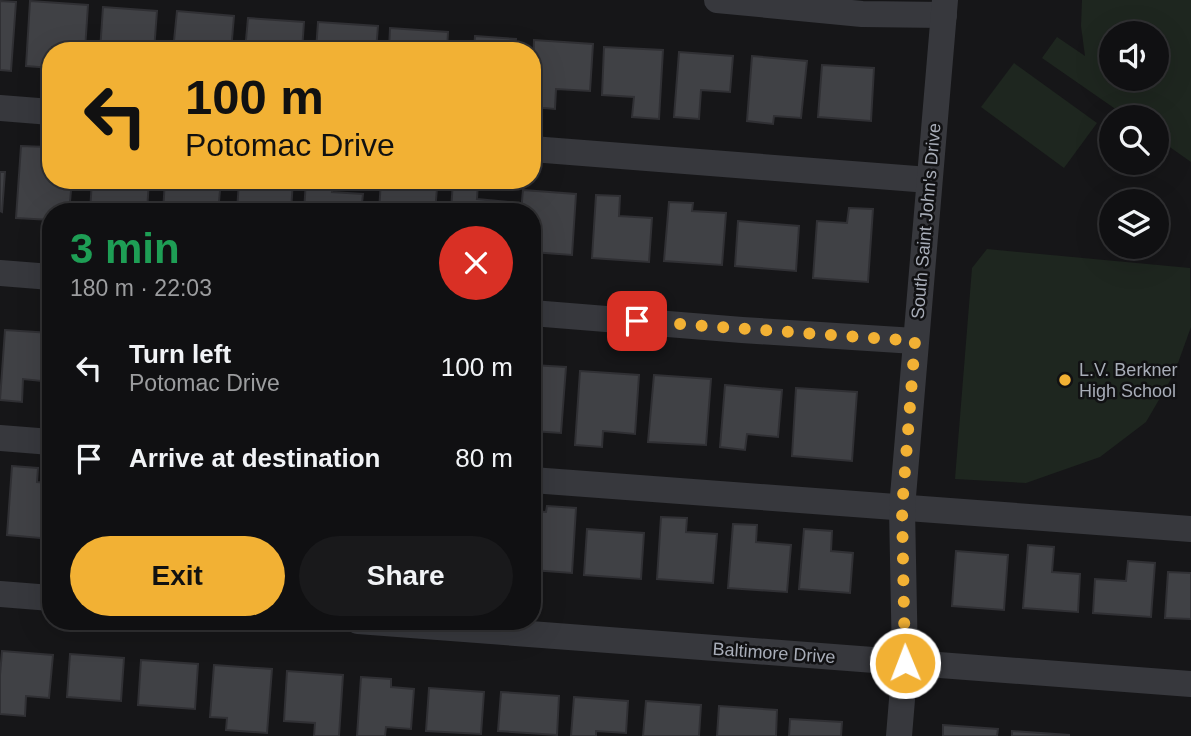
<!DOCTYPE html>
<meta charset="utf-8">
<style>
:root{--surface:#101012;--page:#19191b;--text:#f1f3f6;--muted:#9c9d9f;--line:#303032;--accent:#f2b134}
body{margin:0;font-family:Arial,sans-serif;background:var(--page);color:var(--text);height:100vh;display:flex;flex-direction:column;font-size:26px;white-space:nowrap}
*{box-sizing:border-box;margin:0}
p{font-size:23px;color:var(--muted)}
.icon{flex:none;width:38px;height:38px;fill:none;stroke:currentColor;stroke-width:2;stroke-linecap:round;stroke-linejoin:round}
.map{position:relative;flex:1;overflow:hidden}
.drawer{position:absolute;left:42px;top:203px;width:499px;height:427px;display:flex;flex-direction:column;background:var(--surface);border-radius:28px;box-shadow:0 7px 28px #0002,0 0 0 2px var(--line)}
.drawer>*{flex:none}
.guide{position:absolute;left:42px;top:42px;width:499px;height:147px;border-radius:28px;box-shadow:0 7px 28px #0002,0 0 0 2px var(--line);background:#f2b134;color:#111;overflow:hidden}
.controls{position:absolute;left:1099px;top:21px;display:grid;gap:14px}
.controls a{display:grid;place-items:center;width:70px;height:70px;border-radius:50%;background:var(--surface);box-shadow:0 7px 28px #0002,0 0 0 2px var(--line);font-size:35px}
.pin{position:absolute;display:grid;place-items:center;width:60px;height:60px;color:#fff;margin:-30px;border-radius:14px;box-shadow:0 4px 10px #0006}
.me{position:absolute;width:77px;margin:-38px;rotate:359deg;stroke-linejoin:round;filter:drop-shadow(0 0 5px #0008)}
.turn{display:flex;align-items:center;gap:24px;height:147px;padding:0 28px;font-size:32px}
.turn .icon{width:91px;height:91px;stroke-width:2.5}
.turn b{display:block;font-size:49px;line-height:60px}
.round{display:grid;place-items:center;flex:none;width:74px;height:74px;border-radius:37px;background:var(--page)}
.headline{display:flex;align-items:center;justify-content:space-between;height:119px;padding:0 28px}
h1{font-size:42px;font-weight:800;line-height:52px;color:#1e9e55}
.cta{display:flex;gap:14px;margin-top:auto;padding:14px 28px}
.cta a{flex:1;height:80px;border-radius:42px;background:var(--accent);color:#111;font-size:28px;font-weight:800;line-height:80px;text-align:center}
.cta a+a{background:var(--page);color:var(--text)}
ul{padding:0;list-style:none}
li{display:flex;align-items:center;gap:21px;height:91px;padding:0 28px}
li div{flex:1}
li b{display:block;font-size:26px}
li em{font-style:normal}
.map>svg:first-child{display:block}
.green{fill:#1e261f;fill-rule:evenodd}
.building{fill:#404145;stroke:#303034;stroke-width:2}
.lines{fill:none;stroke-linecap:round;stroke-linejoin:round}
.minor{stroke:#37383d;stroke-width:26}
.route{stroke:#f2b134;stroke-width:12;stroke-dasharray:0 21.6}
.poi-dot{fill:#f2b134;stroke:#111113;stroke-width:2.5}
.labels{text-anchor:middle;stroke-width:5;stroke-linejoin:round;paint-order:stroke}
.street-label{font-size:18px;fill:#a8adb8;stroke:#111113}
.poi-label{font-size:18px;fill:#a8adb8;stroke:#111113;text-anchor:start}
</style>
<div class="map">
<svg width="1191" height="736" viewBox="0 0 1191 736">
<rect width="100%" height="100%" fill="#161618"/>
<g class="green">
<path d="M1082,0H1191V162L1157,138V117H1127L1042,58L1057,37L1085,56L1081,26ZM1157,33V79H1111V33Z"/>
<path d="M1014,63L1097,123L1064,168L981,107Z"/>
<path d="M987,249L1190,268L1191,327L1174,374L1146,422L1100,457L1026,483L955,479L972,268Z"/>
</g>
<g class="building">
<path d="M0,1L16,2L11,71L0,70Z"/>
<path d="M30,1L88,5L85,50L52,47L51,68L26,66Z"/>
<path d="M103,7L157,11L154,51H100Z"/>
<path d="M177,11L234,16L231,51H173Z"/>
<path d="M248,18L304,22L302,51H245Z"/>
<path d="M318,22L378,26L376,51H316Z"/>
<path d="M390,28L448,32L447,51H389Z"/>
<path d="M475,36L516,39L515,51H474Z"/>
<path d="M534,40L593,44L590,91L556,89L555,109L532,107Z"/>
<path d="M604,47L663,50L659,119L632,117L634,97L602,95Z"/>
<path d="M679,52L733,56L730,92L701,90L699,119L674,117Z"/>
<path d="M752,56L807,61L801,118L774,116L773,124L747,121Z"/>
<path d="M822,65L874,68L871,121L818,117Z"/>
<path d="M21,146L47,147V160L51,161V180H72L69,212H51V220L16,218Z"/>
<path d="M0,172H5L2,212L0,211Z"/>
<path d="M92,180H149L147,212H90Z"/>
<path d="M165,180H221L218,212H163Z"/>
<path d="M239,180H293L291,212H237Z"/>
<path d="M306,180H333L332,192L363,194L361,212H304Z"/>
<path d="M381,180H408V186L437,188L435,212H379Z"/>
<path d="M453,180L478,182L477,199L508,202V212H451Z"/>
<path d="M523,190L576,194L572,255L532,252V212H521Z"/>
<path d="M596,195L620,196L619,216L652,218L649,262L592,258Z"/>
<path d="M669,202L693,203L692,211L726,213L722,265L664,261Z"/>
<path d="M849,208L873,209L868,282L813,278L817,221L847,223Z"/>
<path d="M738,221L799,226L796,271L735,266Z"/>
<path d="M5,330L51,333V382L23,379L22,402L0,400Z"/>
<path d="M532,365L566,367L561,433L532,431Z"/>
<path d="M580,371L639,375L635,434L603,431L602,447L575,445Z"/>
<path d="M654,375L711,379L706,445L648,442Z"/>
<path d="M725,385L782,390L778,437L747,434L745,450L720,447Z"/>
<path d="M796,388L857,392L852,461L792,456Z"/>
<path d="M12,466L38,468L37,482L51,483V539L7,535Z"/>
<path d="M547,506L576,508L572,573L532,570V511L546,512Z"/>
<path d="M661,517L687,518L686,532L717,534L713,583L657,579Z"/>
<path d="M733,524L757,525L756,542L791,545L787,592L728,588Z"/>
<path d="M587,529L644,533L641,579L584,575Z"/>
<path d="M804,529L832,531L831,551L853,553L850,593L799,589Z"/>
<path d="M1028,545L1054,547L1052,572L1080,574L1078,612L1023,608Z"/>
<path d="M956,551L1008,555L1004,610L952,606Z"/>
<path d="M1128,561L1155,563L1151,617L1093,613L1095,579L1126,581Z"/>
<path d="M1168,572L1191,573V619L1165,618Z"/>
<path d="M2,651L53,655L49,698L26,696L25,716L0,714V675Z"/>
<path d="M70,654L124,658L121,701L67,697Z"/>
<path d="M141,660L198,664L195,709L138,705Z"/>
<path d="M214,665L272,669L267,733L226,730L227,718L210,717Z"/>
<path d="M287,671L343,675L339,736H314L315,723L284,721Z"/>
<path d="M361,677L391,679V687L414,689L411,729L386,727L385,736H357Z"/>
<path d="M429,688L484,692L481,734L426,731Z"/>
<path d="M501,692L559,696L557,735L498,731Z"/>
<path d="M574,697L628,701L626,733L596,731V736H571Z"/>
<path d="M646,701L701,705L699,736H643Z"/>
<path d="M719,706L777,710L776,736H717Z"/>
<path d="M790,719L842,722L841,736H789Z"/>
<path d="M943,725L998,729L997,736H943Z"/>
<path d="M1012,731L1069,735V736H1012Z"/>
</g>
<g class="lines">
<g class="minor">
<path d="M717,0L862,14L944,15"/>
<path d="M0,108L51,112"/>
<path d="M532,149L929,180"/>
<path d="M0,273L51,277"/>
<path d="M532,313L742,330L915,341"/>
<path d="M0,438L51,442"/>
<path d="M532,480L1191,529"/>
<path d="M0,594L51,598"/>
<path d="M358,621L1191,684"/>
<path d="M899,736L905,663L902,508L945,0"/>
</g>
</g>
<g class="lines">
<path class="route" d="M637,321L915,341L902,509L905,663"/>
</g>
<circle class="poi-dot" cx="1065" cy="380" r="7"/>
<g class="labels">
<g class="street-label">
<text transform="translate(926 221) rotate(-85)" y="6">South Saint John's Drive</text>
<text transform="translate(774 653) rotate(4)" y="6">Baltimore Drive</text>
</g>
<g class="poi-label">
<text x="1079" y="376">L.V. Berkner<tspan x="1079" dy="21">High School</tspan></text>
</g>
</g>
</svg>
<div class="controls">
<a><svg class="icon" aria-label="sound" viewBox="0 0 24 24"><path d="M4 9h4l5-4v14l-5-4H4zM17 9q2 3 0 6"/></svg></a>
<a><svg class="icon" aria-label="search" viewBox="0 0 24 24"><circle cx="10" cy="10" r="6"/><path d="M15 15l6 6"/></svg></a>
<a><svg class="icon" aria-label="layers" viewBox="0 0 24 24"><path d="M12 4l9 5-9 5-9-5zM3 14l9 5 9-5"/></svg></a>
</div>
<div class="pin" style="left:637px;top:321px;background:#d93025"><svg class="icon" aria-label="arrive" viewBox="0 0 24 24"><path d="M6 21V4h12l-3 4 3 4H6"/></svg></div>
<svg class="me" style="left:905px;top:663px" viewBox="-20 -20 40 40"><circle r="17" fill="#f2b134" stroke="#fff" stroke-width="3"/><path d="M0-11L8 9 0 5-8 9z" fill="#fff"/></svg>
<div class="guide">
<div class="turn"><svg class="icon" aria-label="left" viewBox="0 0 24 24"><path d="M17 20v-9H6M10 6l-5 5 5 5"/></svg><div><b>100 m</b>Potomac Drive</div></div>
</div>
<section class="drawer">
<div class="headline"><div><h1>3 min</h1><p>180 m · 22:03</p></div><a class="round" style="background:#d93025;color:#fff"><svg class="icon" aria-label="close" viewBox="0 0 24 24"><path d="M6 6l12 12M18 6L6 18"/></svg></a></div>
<ul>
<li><svg class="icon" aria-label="left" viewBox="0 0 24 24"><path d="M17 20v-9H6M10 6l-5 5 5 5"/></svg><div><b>Turn left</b><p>Potomac Drive</p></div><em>100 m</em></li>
<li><svg class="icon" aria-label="arrive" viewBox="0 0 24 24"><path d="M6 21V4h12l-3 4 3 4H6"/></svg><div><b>Arrive at destination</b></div><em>80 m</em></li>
</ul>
<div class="cta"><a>Exit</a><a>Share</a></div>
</section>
</div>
